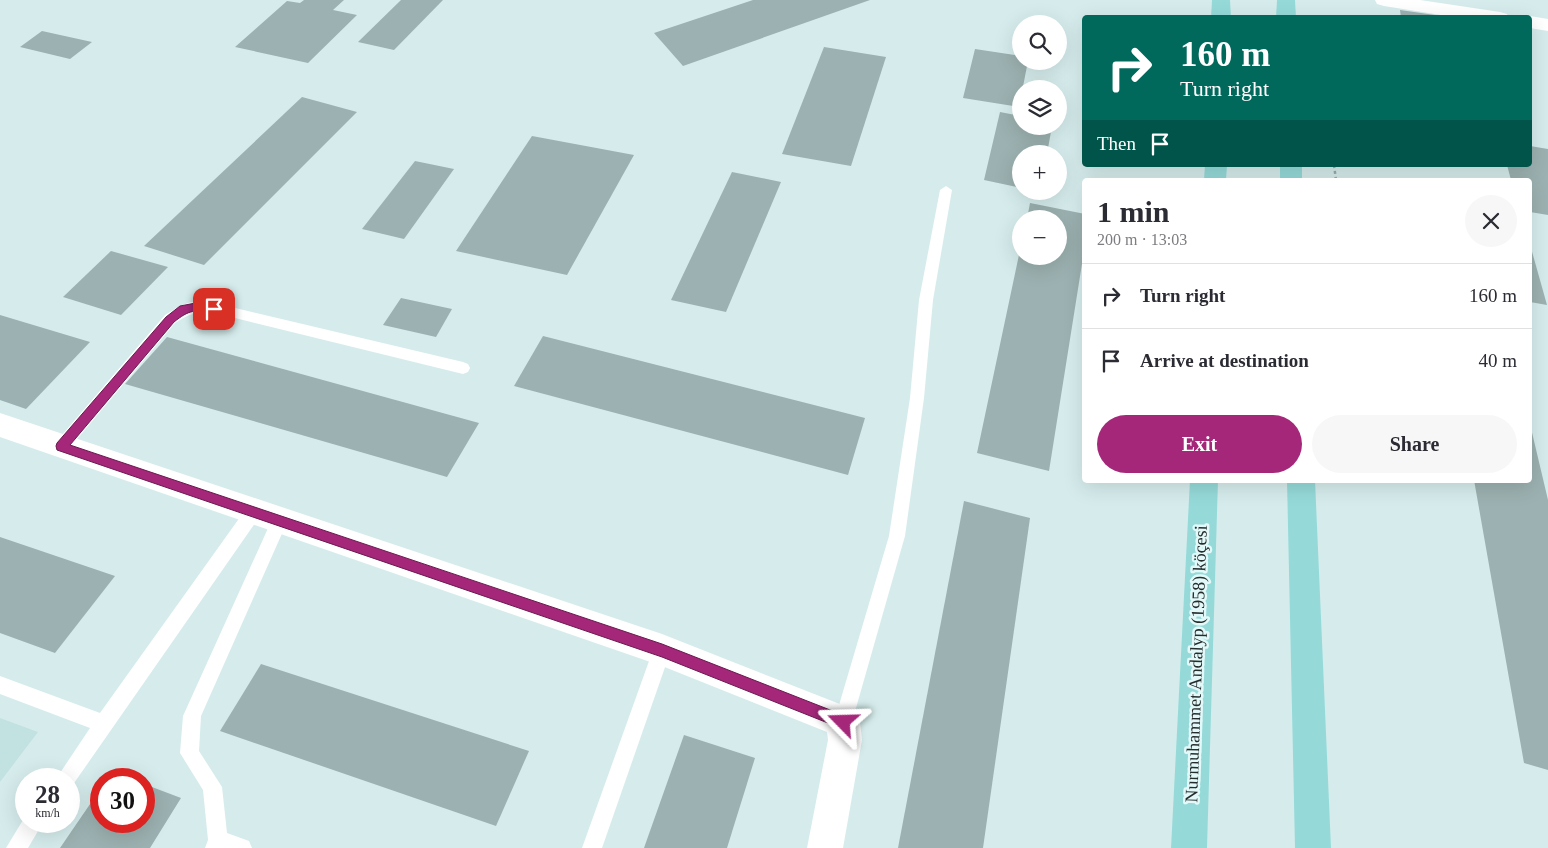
<!DOCTYPE html>
<meta charset="utf-8">
<style>
:root{--surface:#fff;--page:#f7f7f7;--text:#2b2b33;--muted:#7c7c81;--line:#e1e1e2;--accent:#a4277a}
body{margin:0;font-family:"Times New Roman",serif;background:var(--page);color:var(--text);height:100vh;display:flex;flex-direction:column;font-size:19px;white-space:nowrap}
*{box-sizing:border-box;margin:0}
p{font-size:16px;color:var(--muted)}
.icon{flex:none;width:28px;height:28px;fill:none;stroke:currentColor;stroke-width:2;stroke-linecap:round;stroke-linejoin:round}
.map{position:relative;flex:1;overflow:hidden}
.details{position:absolute;left:1082px;top:178px;width:450px;height:305px;display:flex;flex-direction:column;background:var(--surface);border-radius:5px;box-shadow:0 5px 20px #0002}
.details>*{flex:none}
.hud{position:absolute;left:1082px;top:15px;width:450px;height:152px;border-radius:5px;box-shadow:0 5px 20px #0002;background:#00695c;color:#fff;overflow:hidden}
.controls{position:absolute;left:1012px;top:15px;display:grid;gap:10px}
.controls a{display:grid;place-items:center;width:55px;height:55px;border-radius:50%;background:var(--surface);box-shadow:0 5px 20px #0002;font-size:25px}
.speed{position:absolute;left:15px;top:768px;display:flex;gap:10px;font-size:25px;font-weight:700;text-align:center}
.speed>*{display:grid;place-content:center;width:65px;height:65px;border-radius:50%;background:var(--surface);box-shadow:0 5px 20px #0002;line-height:1}
.speed small{font-size:12px;font-weight:400}
.speed .limit{border:8px solid #d22;background:#fff;color:#111}
.pin{position:absolute;display:grid;place-items:center;width:42px;height:42px;color:#fff;margin:-21px;border-radius:10px;box-shadow:0 2px 8px #0006}
.me{position:absolute;width:55px;margin:-28px;rotate:292deg;stroke-linejoin:round;filter:drop-shadow(0 0 4px #0008)}
.turn{display:flex;align-items:center;gap:18px;height:105px;padding:0 15px;font-size:22px}
.turn .icon{width:65px;height:65px;stroke-width:2.5}
.turn b{display:block;font-size:35px;line-height:42px}
.then{display:flex;align-items:center;height:48px;padding:0 15px;background:#0003;gap:10px;font-size:19px}
.round{display:grid;place-items:center;flex:none;width:52px;height:52px;border-radius:26px;background:var(--page)}
.head{display:flex;align-items:center;justify-content:space-between;height:85px;padding:0 15px}
h1{font-size:30px;font-weight:600;line-height:38px}
.primary-button{display:flex;gap:10px;margin-top:auto;padding:10px 15px}
.primary-button a{flex:1;height:58px;border-radius:30px;background:var(--accent);color:#fff;font-size:20px;font-weight:600;line-height:58px;text-align:center}
.primary-button a+a{background:var(--page);color:var(--text)}
ul{padding:0;list-style:none}
li{display:flex;align-items:center;gap:15px;height:65px;padding:0 15px;border-top:1px solid var(--line)}
li div{flex:1}
li b{display:block;font-size:19px}
li em{font-style:normal}
.map>svg:first-child{display:block}
.built{fill:#c2e1e1}
.building{fill:#9cb1b1}
.lines{fill:none;stroke-linecap:round;stroke-linejoin:round}
.path{stroke:#9aa;stroke-width:2.5;stroke-dasharray:3 3;stroke-linecap:butt}
.lane{fill:#fff;fill-rule:evenodd}
.street{fill:#fff;fill-rule:evenodd}
.primary{fill:#95dad9;fill-rule:evenodd}
.route{fill:#a4277a;stroke:#6b194f}
.labels{text-anchor:middle;stroke-width:5;stroke-linejoin:round;paint-order:stroke}
.street-label{font-size:18px;fill:#242c2c;stroke:#e3f9f9}
</style>
<div class="map">
<svg width="1548" height="848" viewBox="0 0 1548 848">
<rect width="100%" height="100%" fill="#d6ecec"/>
<path class="built" d="M0,718L38,732L0,782Z"/>
<g class="building">
<path d="M304,0H344L333,10L357,15L308,63L235,47L287,1L300,3Z"/>
<path d="M401,0H443L394,50L358,42Z"/>
<path d="M753,0H870L683,66L654,33Z"/>
<path d="M1400,10L1442,16V18H1401Z"/>
<path d="M42,31L92,42L70,59L20,47Z"/>
<path d="M824,47L886,57L851,166L782,154Z"/>
<path d="M975,49L1021,56V61H1028L1019,107L963,98Z"/>
<path d="M302,97L357,112L204,265L144,246Z"/>
<path d="M1000,112L1021,116V126H1052L1047,154H1021V188L984,180Z"/>
<path d="M532,136L634,155L567,275L456,251Z"/>
<path d="M1530,146L1548,149V215L1530,212V180H1511L1507,165H1530Z"/>
<path d="M415,161L454,169L404,239L362,229Z"/>
<path d="M732,172L781,182L726,312L671,300Z"/>
<path d="M1030,203L1085,214V245L1049,471L977,453L1020,250L1021,256H1059V219H1027Z"/>
<path d="M1530,248H1531L1547,305L1530,302Z"/>
<path d="M111,251L168,267L121,315L63,297Z"/>
<path d="M401,298L452,309L436,337L383,325Z"/>
<path d="M0,315L90,342L26,409L0,400Z"/>
<path d="M543,336L865,418L848,475L514,386Z"/>
<path d="M167,337L479,423L447,477L125,384Z"/>
<path d="M1530,424L1548,500V770L1524,763L1474,480H1530Z"/>
<path d="M964,501L1030,518L983,848H898Z"/>
<path d="M0,537L115,576L55,653L0,633Z"/>
<path d="M261,664L529,751L496,826L220,731Z"/>
<path d="M684,735L755,758L727,848H644Z"/>
<path d="M112,772L130,779H108Z"/>
<path d="M144,784L181,798L150,848H60L101,788V821H144Z"/>
</g>
<g class="lines">
<path class="path" d="M1334,165L1336,180"/>
<g class="lane">
<path d="M946,186L952,190L933,300L924,398L905,536L852,722L849,728L843,731L837,728L834,722L889,536L910,398L919,300L940,190Z"/>
<path d="M191,302H203L227,306L463,362L468,364L470,368L468,372L463,374L227,316C204,312 195,309 175,323L66,452L61,454L56,452L53,447L56,442L165,315L180,306Z"/>
<path d="M254,504L260,506L262,511L260,516L72,786L69,787V779H56L90,728L0,694V676L100,713L248,506Z"/>
<path d="M280,513L286,515L288,520L201,716L199,751L222,787L227,833L249,841L252,848H205L208,840L203,790L180,753L183,716L274,515Z"/>
<path d="M662,641L668,644L671,650L602,848H582L653,650L656,644Z"/>
<path d="M26,815V821H44L28,848H6Z"/>
</g>
<g class="street">
<path d="M1375,0H1420L1500,12L1507,14L1509,18H1460L1384,6L1377,4Z"/>
<path d="M1530,16L1548,19V31L1530,28V18H1525Z"/>
<path d="M0,413L662,634L855,710L860,722L862,740L843,848H807L828,740L827,732L662,666L0,437Z"/>
</g>
<g class="primary">
<path d="M1212,0H1230L1231,18H1211Z"/>
<path d="M1277,0H1295L1296,18H1276Z"/>
<path d="M1205,165H1227L1226,180H1204Z"/>
<rect x="1280" y="165" width="22" height="15"/>
<path d="M1190,480H1218L1207,848H1171Z"/>
<path d="M1287,480H1315L1331,848H1295Z"/>
</g>
</g>
<path class="route" d="M201,302L217,306L219,309L214,313C195,309 189,310 174,322L70,445L662,644L848,717L850,722L848,727L843,729L662,657L57,450L56,446L57,443L166,317L180,306Z"/>
<g class="labels">
<g class="street-label">
<text transform="translate(1196 664) rotate(-88)" y="6">Nurmuhammet Andalyp (1958) köçesi</text>
</g>
</g>
</svg>
<div class="controls">
<a><svg class="icon" aria-label="search" viewBox="0 0 24 24"><circle cx="10" cy="10" r="6"/><path d="M15 15l6 6"/></svg></a>
<a><svg class="icon" aria-label="layers" viewBox="0 0 24 24"><path d="M12 4l9 5-9 5-9-5zM3 14l9 5 9-5"/></svg></a>
<a>+</a>
<a>−</a>
</div>
<div class="speed"><div>28<small>km/h</small></div><div class="limit">30</div></div>
<div class="pin" style="left:214px;top:309px;background:#d93025"><svg class="icon" aria-label="arrive" viewBox="0 0 24 24"><path d="M6 21V4h12l-3 4 3 4H6"/></svg></div>
<svg class="me" style="left:843px;top:722px" viewBox="-20 -20 40 40"><path d="M0-17L14 15 0 8-14 15z" fill="#a4277a" stroke="#fff" stroke-width="4"/></svg>
<div class="hud">
<div class="turn"><svg class="icon" aria-label="right" viewBox="0 0 24 24"><path d="M7 20v-9h11M14 6l5 5-5 5"/></svg><div><b>160 m</b>Turn right</div></div>
<div class="then">Then<svg class="icon" aria-label="arrive" viewBox="0 0 24 24"><path d="M6 21V4h12l-3 4 3 4H6"/></svg></div>
</div>
<section class="details">
<div class="head"><div><h1>1 min</h1><p>200 m · 13:03</p></div><a class="round"><svg class="icon" aria-label="close" viewBox="0 0 24 24"><path d="M6 6l12 12M18 6L6 18"/></svg></a></div>
<ul>
<li><svg class="icon" aria-label="right" viewBox="0 0 24 24"><path d="M7 20v-9h11M14 6l5 5-5 5"/></svg><div><b>Turn right</b></div><em>160 m</em></li>
<li><svg class="icon" aria-label="arrive" viewBox="0 0 24 24"><path d="M6 21V4h12l-3 4 3 4H6"/></svg><div><b>Arrive at destination</b></div><em>40 m</em></li>
</ul>
<div class="primary-button"><a>Exit</a><a>Share</a></div>
</section>
</div>
